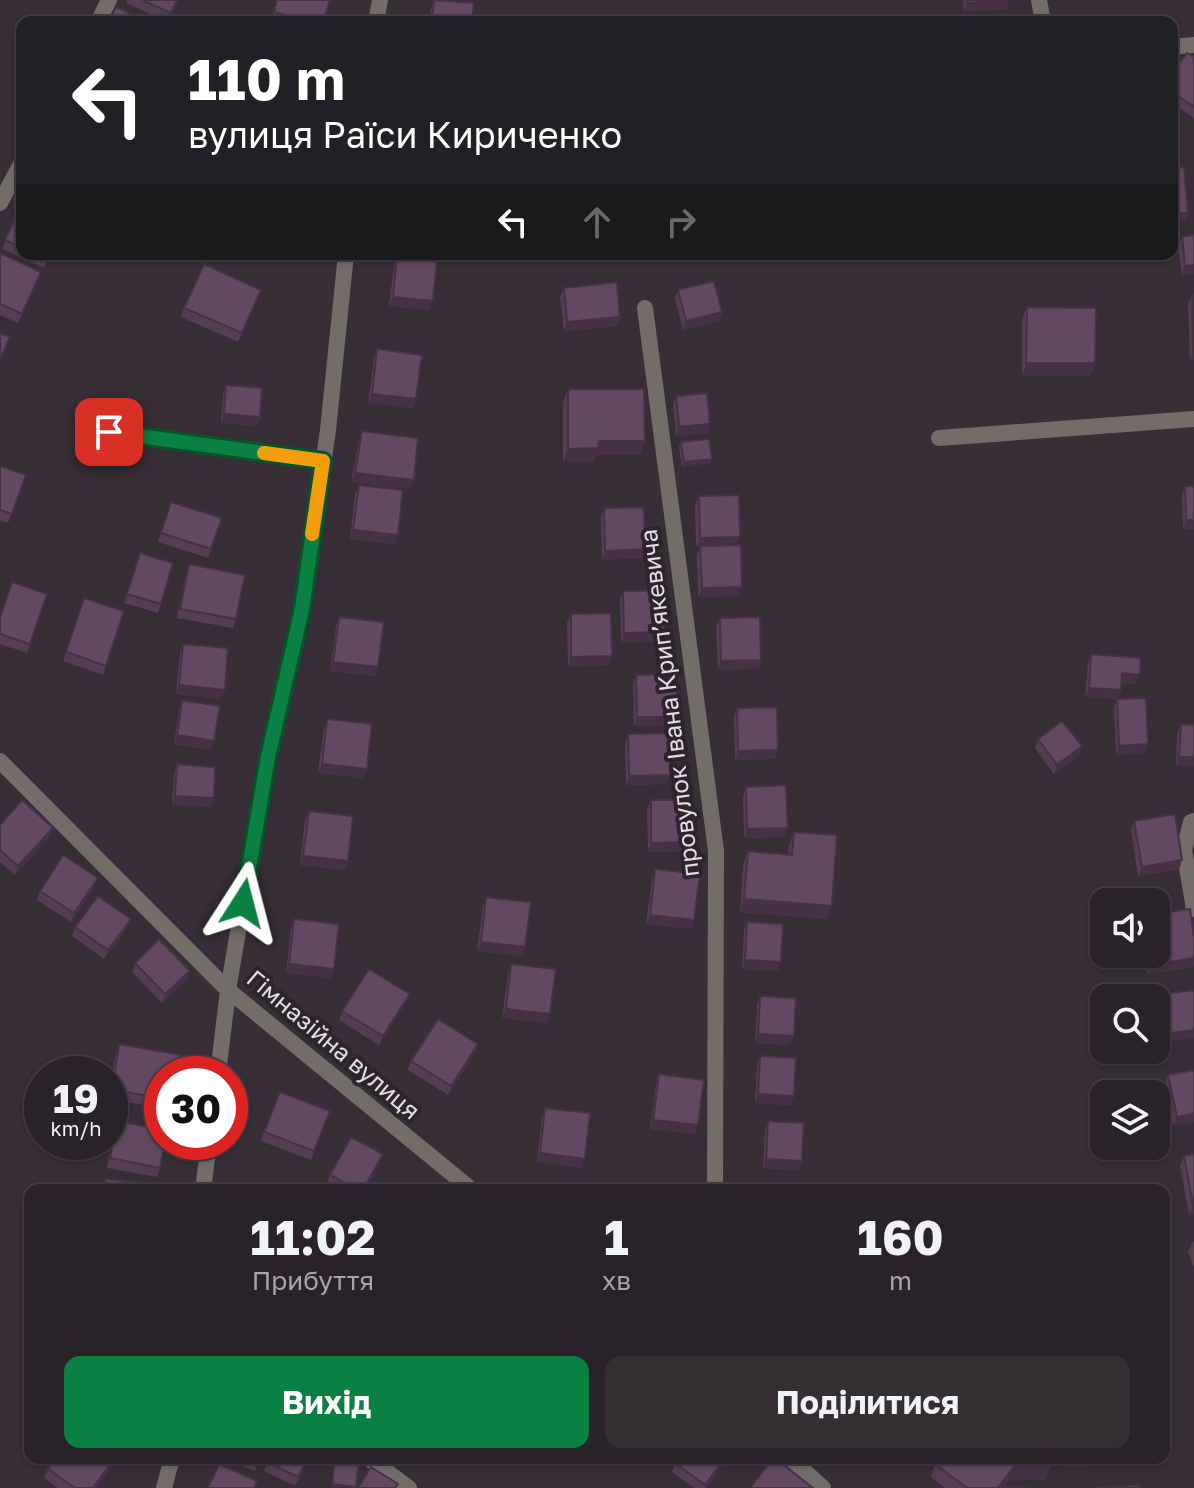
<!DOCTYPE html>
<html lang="uk">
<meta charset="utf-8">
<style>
:root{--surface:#292228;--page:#352f34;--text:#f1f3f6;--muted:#a5a4a8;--line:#453f45;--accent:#0b8043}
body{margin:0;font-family:"Golos Text",sans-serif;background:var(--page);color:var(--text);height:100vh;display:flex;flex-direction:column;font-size:30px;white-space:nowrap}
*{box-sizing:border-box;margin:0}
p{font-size:26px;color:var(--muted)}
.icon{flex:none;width:44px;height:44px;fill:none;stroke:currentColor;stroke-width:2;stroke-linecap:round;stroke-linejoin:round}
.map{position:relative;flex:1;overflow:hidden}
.panel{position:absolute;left:24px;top:1184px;width:1146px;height:280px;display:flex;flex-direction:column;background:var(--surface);border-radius:16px;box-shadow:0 2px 6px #0004,0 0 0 2px var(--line)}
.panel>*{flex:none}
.guide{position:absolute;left:16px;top:16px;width:1162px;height:244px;border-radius:16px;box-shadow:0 2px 6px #0004,0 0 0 2px var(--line);background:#202124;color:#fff;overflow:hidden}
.fabs{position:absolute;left:1090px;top:888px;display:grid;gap:16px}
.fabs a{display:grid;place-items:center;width:80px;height:80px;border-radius:16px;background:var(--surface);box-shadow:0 2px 6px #0004,0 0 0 2px var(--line);font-size:40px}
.speed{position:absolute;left:24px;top:1056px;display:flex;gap:16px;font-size:40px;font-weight:700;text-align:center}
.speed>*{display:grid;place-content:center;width:104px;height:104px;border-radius:50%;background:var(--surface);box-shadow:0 2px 6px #0004,0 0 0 2px var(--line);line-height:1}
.speed small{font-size:20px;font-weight:400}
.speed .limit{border:12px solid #d22;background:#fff;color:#111}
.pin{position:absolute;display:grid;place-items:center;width:68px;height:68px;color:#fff;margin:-34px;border-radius:16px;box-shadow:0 4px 12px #0006}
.me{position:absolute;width:88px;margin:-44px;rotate:9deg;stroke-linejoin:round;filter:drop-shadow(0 0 6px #0008)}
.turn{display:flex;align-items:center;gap:28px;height:168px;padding:0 40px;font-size:36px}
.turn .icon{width:104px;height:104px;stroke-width:2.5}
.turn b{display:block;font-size:56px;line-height:68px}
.lanes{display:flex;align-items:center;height:76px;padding:0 40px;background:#0003;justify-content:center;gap:40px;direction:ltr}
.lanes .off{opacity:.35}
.eta{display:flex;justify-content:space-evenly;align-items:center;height:136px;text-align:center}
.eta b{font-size:48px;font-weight:700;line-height:56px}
.action{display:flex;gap:16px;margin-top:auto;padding:16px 40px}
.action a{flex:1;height:92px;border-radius:16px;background:var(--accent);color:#fff;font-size:32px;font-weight:700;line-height:92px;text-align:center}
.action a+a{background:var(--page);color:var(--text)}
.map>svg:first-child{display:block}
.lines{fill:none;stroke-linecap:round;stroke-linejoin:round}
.minor{stroke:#726d69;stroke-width:16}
.wall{fill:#553e54}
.shaded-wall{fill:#453245}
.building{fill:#634862;stroke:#453245;stroke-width:2}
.route-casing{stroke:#07532c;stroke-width:20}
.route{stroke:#0b8043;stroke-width:14}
.slow{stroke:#f59e0b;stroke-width:14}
.labels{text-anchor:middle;stroke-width:8;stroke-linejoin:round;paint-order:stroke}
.street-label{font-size:24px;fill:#e3dde3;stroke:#2d242c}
</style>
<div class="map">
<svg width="1194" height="1488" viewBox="0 0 1194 1488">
<rect width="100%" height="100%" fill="#372e36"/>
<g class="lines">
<g class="minor">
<path d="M1039,0L1043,22"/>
<path d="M98,22L109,0"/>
<path d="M376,22L380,0"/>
<path d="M1172,47L1194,45"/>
<path d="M0,203L22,162"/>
<path d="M645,308L716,851L715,1190"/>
<path d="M109,432L323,461"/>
<path d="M939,438L1194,419"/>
<path d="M0,761L228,990L472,1190"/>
<path d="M1194,821L1191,822L1184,850L1194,909"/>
<path d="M218,1074L228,990L268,757L302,609L328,430L346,254"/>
<path d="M203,1190L209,1142"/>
<path d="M368,1458L409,1488"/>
<path d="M790,1458L823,1488"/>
<path d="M164,1488L172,1458"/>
</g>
</g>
<g class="wall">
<path d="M127,0H178L168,22L126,3Z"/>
<path d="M277,0L323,22H275L271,21Z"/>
<path d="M434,0L472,22H429L431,8Z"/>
<path d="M963,0H1009L1006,9L964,12Z"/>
<path d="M1194,57V118L1172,103V73Z"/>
<path d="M22,203V254H50L44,268L2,249Z"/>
<path d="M1194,235V274L1182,275L1178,246L1182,237Z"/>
<path d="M0,253L38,281L18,323L0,315Z"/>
<path d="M275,254H293L290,261Z"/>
<path d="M397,255L430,310L389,306L394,264Z"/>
<path d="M564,288L620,317L617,326L564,331L560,297Z"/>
<path d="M678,290L722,312L719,321L683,330L675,299Z"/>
<path d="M1192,295L1194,360L1190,361L1188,304Z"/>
<path d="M258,299L238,342L181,317L184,308Z"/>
<path d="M1027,307L1095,363L1090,376H1022V320Z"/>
<path d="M377,349L416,399L413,408L368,403L374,358Z"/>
<path d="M226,385L260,417L257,426L221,423L223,394Z"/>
<path d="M568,389L645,441L640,455H596L594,462H563V402Z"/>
<path d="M676,396L710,424L707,433L676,436L673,405Z"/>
<path d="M362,431L414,480L410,489L351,482L359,440Z"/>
<path d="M681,442L710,463L682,467L679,447Z"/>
<path d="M0,466L26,475L8,523L0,520Z"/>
<path d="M359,485L398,535L395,544L350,539L355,494Z"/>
<path d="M1185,486H1194V529H1183L1182,495Z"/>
<path d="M699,496L737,545L739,596L698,597L697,555L700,547H696L695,505Z"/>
<path d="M171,502L222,518L208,558L158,542Z"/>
<path d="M604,508L642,558L602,560L601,517Z"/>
<path d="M136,562L161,604L158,613L124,603Z"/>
<path d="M189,564L236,619L233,628L177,618L186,573Z"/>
<path d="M623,591L661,641L621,642L620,600Z"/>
<path d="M47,594L27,653L0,644V617Z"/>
<path d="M84,598L124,611L103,675L63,661Z"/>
<path d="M571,614L612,656L608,665L568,666L567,623Z"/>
<path d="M339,617L378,667L375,676L330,671L336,626Z"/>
<path d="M720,618L761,660L758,669L718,670L716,627Z"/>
<path d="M183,644L221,699L176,694L180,653Z"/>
<path d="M1091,654L1136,684L1122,683L1121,690L1118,699L1145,753L1116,755L1114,708L1117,699L1085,697L1088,663Z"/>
<path d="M636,675L674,726H634L633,684Z"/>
<path d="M182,700L211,750L174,744L179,709Z"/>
<path d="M737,708L778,750L775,759L735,760L734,717Z"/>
<path d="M327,719L363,778L318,773L324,728Z"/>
<path d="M1181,724L1194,725L1176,766L1177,733Z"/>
<path d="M628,734L670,775L666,784L626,785L625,743Z"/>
<path d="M1038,739L1079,755L1054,774L1035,748Z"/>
<path d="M177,764L214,798L211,807L172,805L174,774Z"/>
<path d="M746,787L788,828L784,837L744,838L743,796Z"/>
<path d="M651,800L689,851L648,852L647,809Z"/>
<path d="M309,811L348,861L345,870L300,865L305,820Z"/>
<path d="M1134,821L1182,860L1179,869L1138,876L1131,830Z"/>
<path d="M0,825L53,828L49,837L15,875L0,862Z"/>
<path d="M794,832L832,906L827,919L740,912L743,865L748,851L788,855L789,845Z"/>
<path d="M655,869L694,920L691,929L646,924L652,878Z"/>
<path d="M94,887L71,922L37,900L40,891Z"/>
<path d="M486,897L525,947L522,956L477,951L483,906Z"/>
<path d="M294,919L334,969L331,978L286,973L291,928Z"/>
<path d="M747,922L778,971L742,969L744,931Z"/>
<path d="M75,927L127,928L104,959L72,936Z"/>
<path d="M1144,954H1156L1194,967L1147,974Z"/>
<path d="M135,963L190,971L187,980L162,1003L132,972Z"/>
<path d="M511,964L547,1023L502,1018L508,973Z"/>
<path d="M1194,990L1160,1043L1156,1016V1000L1158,995Z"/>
<path d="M410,994L406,1003L379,1045L339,1020L342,1011Z"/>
<path d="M760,996L790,1045L755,1043L757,1005Z"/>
<path d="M119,1044L162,1074V1108L110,1099V1088L116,1053Z"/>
<path d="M478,1044L475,1053L448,1095L408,1070L411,1061Z"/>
<path d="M760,1056L791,1105L755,1103L757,1065Z"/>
<path d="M1194,1070V1122L1173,1126L1165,1084L1168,1075Z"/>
<path d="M659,1074L695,1134L650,1129L656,1083Z"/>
<path d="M545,1108L582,1168L537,1162L542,1117Z"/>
<path d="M330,1111L311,1160L261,1141L264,1132Z"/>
<path d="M116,1121L160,1168L157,1177L107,1168L113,1130Z"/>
<path d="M768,1121L802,1161L799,1170L763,1168L765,1130Z"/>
<path d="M1194,1154V1214L1189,1215L1180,1165L1184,1156Z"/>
<path d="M380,1163L365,1190H338L327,1184L330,1175Z"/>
<path d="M1194,1242V1267L1188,1252L1192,1243Z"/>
<path d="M220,1458H259L255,1471Z"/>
<path d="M269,1458H309L295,1486L264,1471Z"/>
<path d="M728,1458L706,1488H694L672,1472L675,1463Z"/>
<path d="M935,1464L1046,1480H1009L1004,1486L1030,1488H945L931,1477Z"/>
<path d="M110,1468L96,1488H58L44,1478L48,1469Z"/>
</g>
<g class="shaded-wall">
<path d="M1009,0L1006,9L964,12L967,3Z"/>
<path d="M1188,213L1185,222L1172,223V214Z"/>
<path d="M1194,265V274L1182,275L1185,266Z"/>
<path d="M393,297L433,301L430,310L389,306Z"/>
<path d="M722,312L719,321L683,330L686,321Z"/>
<path d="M620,317L617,326L564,331L567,322Z"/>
<path d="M1193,352H1194V360L1190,361Z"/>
<path d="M1026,363H1095L1090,376H1022Z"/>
<path d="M372,394L416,399L413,408L368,403Z"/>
<path d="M224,414L260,417L257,426L221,423Z"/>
<path d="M710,424L707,433L676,436L679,427Z"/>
<path d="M599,441H645L640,455H596L594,462H563L568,449Z"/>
<path d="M712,459L710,463L682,467L684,462Z"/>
<path d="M355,473L414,480L410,489L351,482Z"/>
<path d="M1186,520H1194V529H1183Z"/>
<path d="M353,530L398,535L395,544L350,539Z"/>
<path d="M740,537L736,546L696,547L700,538Z"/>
<path d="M645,549L642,558L602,560L605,551Z"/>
<path d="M742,587L739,596L698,597L702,588Z"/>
<path d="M664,632L661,641L621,642L624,633Z"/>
<path d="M612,656L608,665L568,666L571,657Z"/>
<path d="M761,660L758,669L718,670L721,661Z"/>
<path d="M333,662L378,667L375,676L330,671Z"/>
<path d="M1122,673L1140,675L1136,684L1119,682Z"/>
<path d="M179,685L225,690L221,699L176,694Z"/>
<path d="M1089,688L1121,690L1118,699L1085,697Z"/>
<path d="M637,717H678L674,726H634Z"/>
<path d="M177,735L214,741L211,750L174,744Z"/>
<path d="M1148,744L1145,753L1116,755L1119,746Z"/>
<path d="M1082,746L1079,755L1054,774L1057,765Z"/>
<path d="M778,750L775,759L735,760L738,751Z"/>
<path d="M1179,757H1194V766H1176Z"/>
<path d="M322,764L367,769L363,778L318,773Z"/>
<path d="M670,775L666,784L626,785L629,776Z"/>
<path d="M175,796L214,798L211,807L172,805Z"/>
<path d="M53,828L49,837L15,875L18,866Z"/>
<path d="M788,828L784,837L744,838L747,829Z"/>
<path d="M692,842L689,851L648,852L651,843Z"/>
<path d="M303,856L348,861L345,870L300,865Z"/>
<path d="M1182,860L1179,869L1138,876L1142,867Z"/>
<path d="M98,878L94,887L71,922L74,913Z"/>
<path d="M744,899L832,906L827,919L740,912Z"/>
<path d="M650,915L694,920L691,929L646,924Z"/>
<path d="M131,919L127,928L104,959L108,950Z"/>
<path d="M481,942L525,947L522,956L477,951Z"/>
<path d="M1194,958V967L1147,974L1151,965Z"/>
<path d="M745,960L781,962L778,971L742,969Z"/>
<path d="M289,964L334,969L331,978L286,973Z"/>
<path d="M190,971L187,980L162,1003L165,994Z"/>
<path d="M410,994L406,1003L379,1045L383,1036Z"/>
<path d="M506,1009L550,1014L547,1023L502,1018Z"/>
<path d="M1194,1030V1038L1160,1043L1163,1034Z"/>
<path d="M758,1034L794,1036L790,1045L755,1043Z"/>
<path d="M478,1044L475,1053L448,1095L451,1086Z"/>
<path d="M758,1094L794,1096L791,1105L755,1103Z"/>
<path d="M1194,1114V1122L1173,1126L1177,1117Z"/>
<path d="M653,1120L698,1125L695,1134L650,1129Z"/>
<path d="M540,1153L585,1159L582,1168L537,1162Z"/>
<path d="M383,1154L380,1163L365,1190H363Z"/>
<path d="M766,1159L802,1161L799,1170L763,1168Z"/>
<path d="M1193,1206H1194V1214L1189,1215Z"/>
<path d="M725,1458H728L706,1488H704Z"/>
<path d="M1068,1458H1129L1126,1465L1064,1467Z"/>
<path d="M114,1459L110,1468L96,1488H93Z"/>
<path d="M1014,1467H1051L1046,1480H1009L1003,1488L999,1486Z"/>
<path d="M332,1484L356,1487L331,1488Z"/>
</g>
<g class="building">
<path d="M142,0H177L171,13Z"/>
<path d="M277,0H330L323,22H308L274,12Z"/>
<path d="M434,0L474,3L472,22H432Z"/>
<path d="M967,0H1006L967,3Z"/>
<path d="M116,7L149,22H109Z"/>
<path d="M1187,53L1194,57V107L1172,92V73Z"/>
<path d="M1184,167L1188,213L1172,214V168Z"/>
<path d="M22,203V248L5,240Z"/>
<path d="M1194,235V265L1185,266L1182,237Z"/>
<path d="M0,253L41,272L22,314L0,304Z"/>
<path d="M35,254H50L47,259Z"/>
<path d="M397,255L437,260L433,301L393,297Z"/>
<path d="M204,264L261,290L242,333L184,308Z"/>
<path d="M714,281L722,312L686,321L678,290Z"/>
<path d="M617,282L620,317L567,322L564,288Z"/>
<path d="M1192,295H1194V352H1193Z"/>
<path d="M1027,307L1096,308L1095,363H1026Z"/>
<path d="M0,333L10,337L0,360Z"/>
<path d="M377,349L422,355L416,399L372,394Z"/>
<path d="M226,385L262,388L260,417L224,414Z"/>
<path d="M568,389H644L645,441H599L598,448L568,449Z"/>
<path d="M707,393L710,424L679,427L676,396Z"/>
<path d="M362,431L418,438L414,480L355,473Z"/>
<path d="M709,439L712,459L684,462L681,442Z"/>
<path d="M0,466L26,475L12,514L0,510Z"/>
<path d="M359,485L403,490L398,535L353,530Z"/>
<path d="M1185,486H1194V520H1186Z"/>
<path d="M739,495L740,537L700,538L699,496Z"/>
<path d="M171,502L222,518L211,549L161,533Z"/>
<path d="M644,507L645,549L605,551L604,508Z"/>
<path d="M741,545L742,587L702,588L700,546Z"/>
<path d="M140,553L173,563L161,604L127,594Z"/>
<path d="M189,564L245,575L236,619L180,609Z"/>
<path d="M12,582L47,594L30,644L0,634V618Z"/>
<path d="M663,590L664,632L624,633L623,591Z"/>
<path d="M84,598L124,611L106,666L66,652Z"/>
<path d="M611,613L612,656L571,657V614Z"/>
<path d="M339,617L384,622L378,667L333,662Z"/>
<path d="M760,617L761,660L721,661L720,618Z"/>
<path d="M183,644L228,648L225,690L179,685Z"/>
<path d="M1091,654L1141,658L1140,675L1122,673L1121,690L1089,688Z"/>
<path d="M676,674L678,717H637L636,675Z"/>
<path d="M1146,698L1148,744L1119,746L1117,699Z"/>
<path d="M182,700L220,706L214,741L177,735Z"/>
<path d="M777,707L778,750L738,751L737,708Z"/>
<path d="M327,719L372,724L367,769L322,764Z"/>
<path d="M1062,721L1082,746L1057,765L1038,739Z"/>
<path d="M1181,724L1194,725V757H1179Z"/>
<path d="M669,733L670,775L629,776L628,734Z"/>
<path d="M177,764L215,767L214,798L175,796Z"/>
<path d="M786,785L788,828L747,829L746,787Z"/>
<path d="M22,800L53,828L18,866L0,850V825Z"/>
<path d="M651,800H691L692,842L651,843Z"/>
<path d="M309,811L353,816L348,861L303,856Z"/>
<path d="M1175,814L1182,860L1142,867L1134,821Z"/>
<path d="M794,832L837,835L832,906L744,899L748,851L792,855Z"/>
<path d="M63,855L98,878L74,913L40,891Z"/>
<path d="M655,869L700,874L694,920L650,915Z"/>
<path d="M98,896L131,919L108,950L75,927Z"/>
<path d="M486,897L531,902L525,947L481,942Z"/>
<path d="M1190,909L1194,938V958L1151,965L1149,954H1156V914Z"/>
<path d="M294,919L339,924L334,969L289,964Z"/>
<path d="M747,922L783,924L781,962L745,960Z"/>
<path d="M159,939L190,971L165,994L135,963Z"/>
<path d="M511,964L556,969L550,1014L506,1009Z"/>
<path d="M369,969L410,994L383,1036L342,1011Z"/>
<path d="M1194,990V1030L1163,1034L1158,995Z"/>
<path d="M760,996L796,998L794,1036L758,1034Z"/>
<path d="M438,1019L478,1044L451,1086L411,1061Z"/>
<path d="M119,1044L181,1055L178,1074H162V1098L112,1090Z"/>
<path d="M760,1056L796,1058L794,1096L758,1094Z"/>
<path d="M1194,1070V1114L1177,1117L1168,1075Z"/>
<path d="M659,1074L704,1080L698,1125L653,1120Z"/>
<path d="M280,1092L330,1111L314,1151L264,1132Z"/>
<path d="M545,1108L590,1113L585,1159L540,1153Z"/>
<path d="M116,1121L162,1129V1142H165L160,1168L110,1158Z"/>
<path d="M768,1121L804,1123L802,1161L766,1159Z"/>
<path d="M351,1137L383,1154L363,1190H358L330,1175Z"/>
<path d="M1194,1154V1206H1193L1184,1156Z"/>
<path d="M105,1179L161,1184L160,1190H104Z"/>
<path d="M662,1182L707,1187L706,1190H661Z"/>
<path d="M768,1187L804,1188V1190H768Z"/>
<path d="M56,1458H113L114,1459L93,1488H75L48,1469Z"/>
<path d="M248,1458H259L258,1462Z"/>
<path d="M269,1458H308L298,1477L267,1462Z"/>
<path d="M335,1458H359L356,1487L332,1484Z"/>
<path d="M679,1458H725L705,1485L675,1463Z"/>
<path d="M773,1458H775L813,1488H752L751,1487Z"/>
<path d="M939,1458H1051V1467H1014L999,1486L1030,1488H967L935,1464Z"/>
<path d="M219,1464L257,1481L254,1488H208Z"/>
<path d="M371,1467L398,1484L395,1488H358Z"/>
<path d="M1140,1485V1488H1092Z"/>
</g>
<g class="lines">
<defs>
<path id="route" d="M109,432L323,461L302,609L268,757L243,903"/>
</defs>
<use href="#route" class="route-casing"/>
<use href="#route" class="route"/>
<path class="slow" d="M264,453L323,461L312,534"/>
</g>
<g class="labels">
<g class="street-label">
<text transform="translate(670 703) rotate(-97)" y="8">провулок Івана Крипʼякевича</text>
<text transform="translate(333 1045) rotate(40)" y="8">Гімназійна вулиця</text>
</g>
</g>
</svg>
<div class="fabs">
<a><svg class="icon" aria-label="sound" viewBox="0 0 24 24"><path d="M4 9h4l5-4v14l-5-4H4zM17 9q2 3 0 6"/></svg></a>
<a><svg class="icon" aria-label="search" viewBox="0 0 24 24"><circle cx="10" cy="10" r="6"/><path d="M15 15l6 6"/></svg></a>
<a><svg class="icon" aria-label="layers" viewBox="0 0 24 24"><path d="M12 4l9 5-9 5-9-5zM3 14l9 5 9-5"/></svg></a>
</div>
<div class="speed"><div>19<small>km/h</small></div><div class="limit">30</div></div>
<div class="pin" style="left:109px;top:432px;background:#d93025"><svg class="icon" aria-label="arrive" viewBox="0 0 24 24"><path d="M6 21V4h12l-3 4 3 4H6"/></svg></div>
<svg class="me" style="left:243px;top:903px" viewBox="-20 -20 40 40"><path d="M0-17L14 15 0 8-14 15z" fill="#0b8043" stroke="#fff" stroke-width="4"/></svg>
<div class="guide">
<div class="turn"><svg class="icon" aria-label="left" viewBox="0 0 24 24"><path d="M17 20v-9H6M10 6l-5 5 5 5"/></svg><div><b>110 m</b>вулиця Раїси Кириченко</div></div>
<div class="lanes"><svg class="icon" aria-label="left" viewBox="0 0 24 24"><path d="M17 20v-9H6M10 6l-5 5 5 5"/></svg><svg class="icon off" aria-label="ahead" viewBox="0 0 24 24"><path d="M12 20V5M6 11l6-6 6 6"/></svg><svg class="icon off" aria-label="right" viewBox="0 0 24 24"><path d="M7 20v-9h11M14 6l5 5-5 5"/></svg></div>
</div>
<section class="panel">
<div class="eta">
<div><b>11:02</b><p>Прибуття</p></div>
<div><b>1</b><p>хв</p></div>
<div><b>160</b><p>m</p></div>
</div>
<div class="action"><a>Вихід</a><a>Поділитися</a></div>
</section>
</div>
